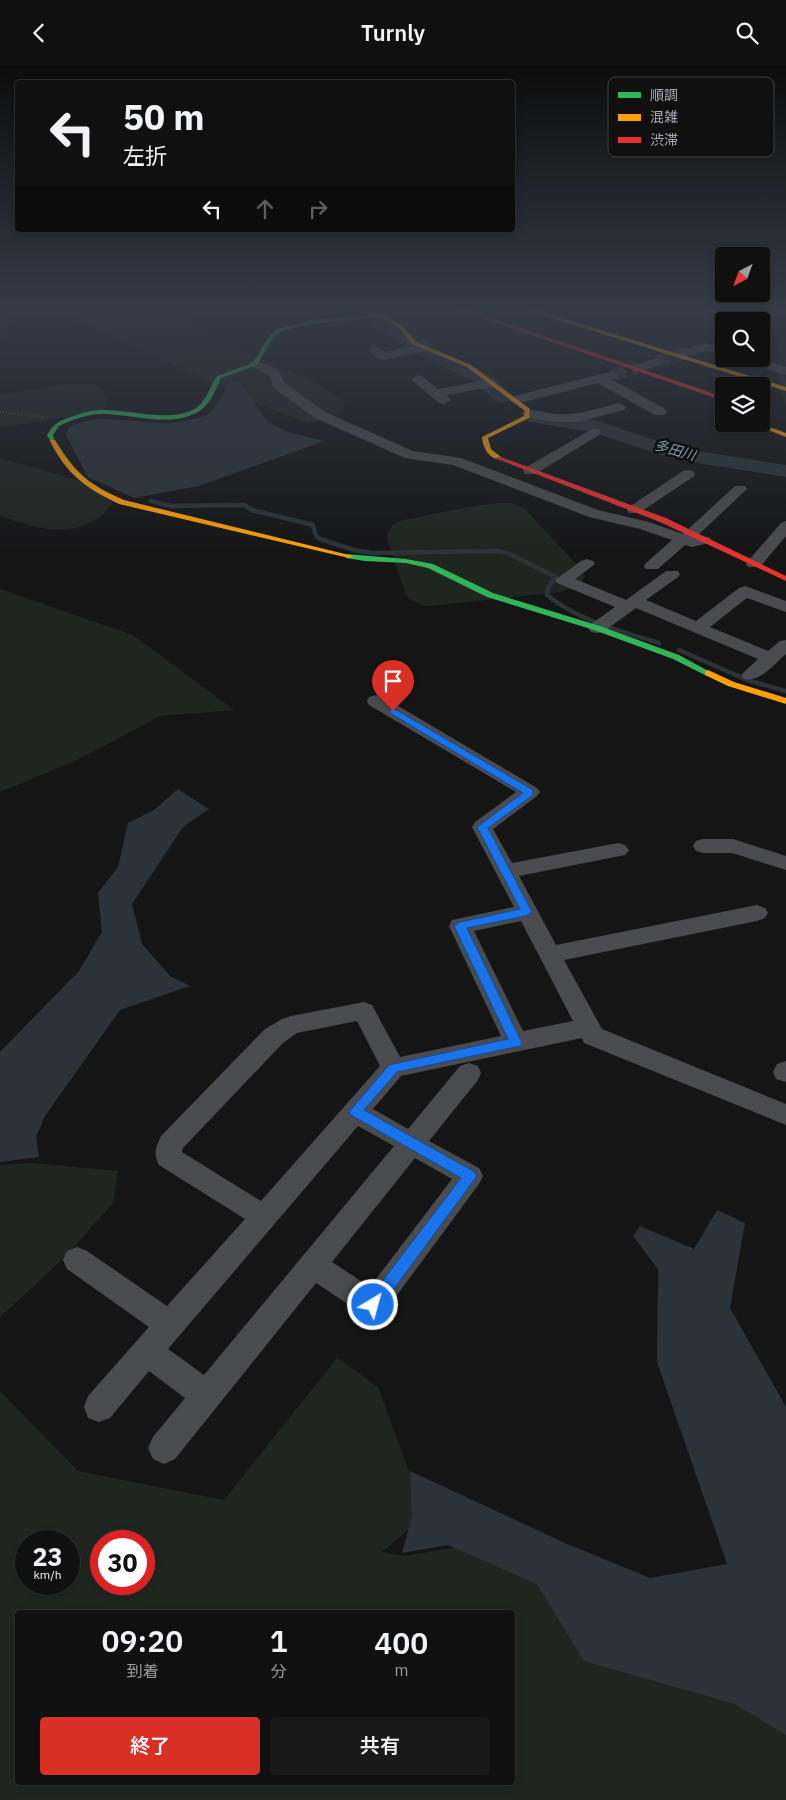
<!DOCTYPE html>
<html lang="ja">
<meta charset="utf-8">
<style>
:root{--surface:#101010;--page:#191919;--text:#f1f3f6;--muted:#9c9d9f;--line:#303030;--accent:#d93025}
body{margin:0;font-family:"IBM Plex Sans","Noto Sans JP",sans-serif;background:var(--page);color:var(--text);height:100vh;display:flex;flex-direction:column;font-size:19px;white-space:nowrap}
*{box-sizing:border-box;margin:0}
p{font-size:16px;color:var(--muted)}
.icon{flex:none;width:28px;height:28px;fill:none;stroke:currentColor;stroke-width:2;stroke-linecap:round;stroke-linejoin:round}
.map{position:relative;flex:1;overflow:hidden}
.details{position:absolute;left:15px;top:1545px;width:500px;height:175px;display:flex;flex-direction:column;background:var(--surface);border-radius:5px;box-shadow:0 2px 8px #0003,0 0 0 1px var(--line)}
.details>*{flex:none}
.banner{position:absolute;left:15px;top:15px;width:500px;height:152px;border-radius:5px;box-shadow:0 2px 8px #0003,0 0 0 1px var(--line);background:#101010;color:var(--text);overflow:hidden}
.needle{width:32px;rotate:221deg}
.buttons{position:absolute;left:715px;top:182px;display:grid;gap:10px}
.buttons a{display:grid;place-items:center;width:55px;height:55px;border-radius:5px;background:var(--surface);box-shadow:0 2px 8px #0003,0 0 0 1px var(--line);font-size:25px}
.speed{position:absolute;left:15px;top:1465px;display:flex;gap:10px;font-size:25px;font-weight:700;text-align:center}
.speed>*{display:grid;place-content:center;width:65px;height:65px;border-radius:50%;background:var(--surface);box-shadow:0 2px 8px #0003,0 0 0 1px var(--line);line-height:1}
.speed small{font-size:12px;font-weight:400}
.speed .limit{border:8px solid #d22;background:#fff;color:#111}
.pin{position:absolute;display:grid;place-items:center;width:42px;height:42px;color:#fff;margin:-51px -21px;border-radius:50% 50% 50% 0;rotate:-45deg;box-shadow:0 0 5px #0007}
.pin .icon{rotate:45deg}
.me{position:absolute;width:55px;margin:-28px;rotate:37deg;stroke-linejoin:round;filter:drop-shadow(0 0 4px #0008)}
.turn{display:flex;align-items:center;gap:18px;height:105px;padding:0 25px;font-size:22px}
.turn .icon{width:65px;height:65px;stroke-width:2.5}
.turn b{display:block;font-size:35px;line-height:42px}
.lanes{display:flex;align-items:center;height:48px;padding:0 25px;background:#0003;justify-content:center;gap:25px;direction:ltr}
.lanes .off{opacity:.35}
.eta{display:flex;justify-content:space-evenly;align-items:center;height:85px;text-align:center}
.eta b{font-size:30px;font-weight:600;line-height:35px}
.button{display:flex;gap:10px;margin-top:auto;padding:10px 25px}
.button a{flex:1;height:58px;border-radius:5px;background:var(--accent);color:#fff;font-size:20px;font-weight:600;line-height:58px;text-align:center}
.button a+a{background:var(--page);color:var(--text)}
header{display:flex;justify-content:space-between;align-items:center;height:65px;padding:0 25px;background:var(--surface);font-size:22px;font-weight:600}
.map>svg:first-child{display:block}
.green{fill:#1f2620;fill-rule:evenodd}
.water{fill:#2b3339}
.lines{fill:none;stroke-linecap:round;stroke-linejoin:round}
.stream-far1{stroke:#2b3339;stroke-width:3}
.stream{stroke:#2b3339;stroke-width:4.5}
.river{fill:#2b3339;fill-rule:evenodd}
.street-tunnel{stroke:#323336;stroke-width:13;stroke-dasharray:13 6;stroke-linecap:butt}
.path{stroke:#4b4d50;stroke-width:2;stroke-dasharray:1 2;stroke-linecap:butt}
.street{fill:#4a4b4e;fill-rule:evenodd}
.fast{fill:#30b455;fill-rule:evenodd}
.slow{fill:#ff9f0a;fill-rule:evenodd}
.jam{fill:#e5322d;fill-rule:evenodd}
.route{fill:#1a73e8;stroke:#114b97}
.labels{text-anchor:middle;stroke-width:5;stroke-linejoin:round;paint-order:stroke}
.far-water-label{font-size:14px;font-style:italic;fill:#7d9ab2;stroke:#101011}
.key{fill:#101011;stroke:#3d3f43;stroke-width:1}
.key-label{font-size:14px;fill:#a6acb7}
</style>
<header><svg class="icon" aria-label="back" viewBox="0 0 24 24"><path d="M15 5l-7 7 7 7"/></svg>Turnly<svg class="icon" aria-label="search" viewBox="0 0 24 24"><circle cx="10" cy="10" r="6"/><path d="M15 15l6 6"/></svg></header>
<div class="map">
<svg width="786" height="1735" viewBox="0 0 786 1735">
<rect width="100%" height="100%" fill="#151516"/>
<g class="green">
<path d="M0,246H19L6,271L0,278Z"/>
<path d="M58,246H197L192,249L193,258L263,294L309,314L345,336L343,346L329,353L308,358L256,338Z"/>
<path d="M786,273V341L779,322L777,279Z"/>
<path d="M63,319H93L104,324L108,342L101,346L0,363V330Z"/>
<path d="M0,393L98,421L113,439C107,444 102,452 95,455C64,474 31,461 0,451Z"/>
<path d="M498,438H512L525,444L581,504L585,512L581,519L561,527L429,541C419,541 413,537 406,530L387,473C388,464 392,460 399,456L468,442Z"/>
<path d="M0,524L133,570L234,645L160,651L75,696L0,727Z"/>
<path d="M32,1098L118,1106L113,1138L64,1193L0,1252V1100Z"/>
<path d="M337,1293L378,1322L412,1415L418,1457L382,1487L404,1491L459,1482L518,1502L732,1627L786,1665V1735H0V1326L78,1406L224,1435ZM26,1476H69V1519H26ZM101,1476H144V1519H101ZM18,1548H512V1718H18Z"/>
</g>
<g class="water">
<path d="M230,317H240L268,357L288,367L324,376L199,421L134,433L88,412L66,370L68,363C107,341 153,368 193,354C198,353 204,352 208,349C218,341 223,328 230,317Z"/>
<path d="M178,724L209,744L183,762L132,839L142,879L170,911L190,921L120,945L45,1051L36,1072L39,1092L0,1097V987L79,906L102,867L98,828L118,802L128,758L154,745Z"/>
<path d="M717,1145L745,1158L730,1243L786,1342V1670L735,1639L584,1596L537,1519L448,1480L402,1488L412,1451L410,1406L565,1478L650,1513L727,1499L657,1297L658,1204L633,1171L640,1161L694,1184Z"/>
</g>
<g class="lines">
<path class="stream-far1" d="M761,286L786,318"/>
<g class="stream">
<path d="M151,436L171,441L244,440L252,445L313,460L316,471L320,474L354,485L372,488L497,486L508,488L556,512L549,521L547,530C579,556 620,566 659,578"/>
<path d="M679,585L747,615L786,626"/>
</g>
<g class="river">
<path d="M381,251L387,252L443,287L493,311L512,332L509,336L502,338L495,336L479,319L429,295L375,260L372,256L375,252Z"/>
<path d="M536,347L595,355L673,381L691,385L786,400V412L691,397L661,390L592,367L529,357L526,353L529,349Z"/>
</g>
<g class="street-tunnel">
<path d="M657,297L684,288"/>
<path d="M613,310L637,303"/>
</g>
<path class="path" d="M0,347L43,352"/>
<g class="street">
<path d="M740,246H752L756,256H744Z"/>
<path d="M706,278L724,282V290L706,286L684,292L678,288L680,285Z"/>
<path d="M424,279L430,283L428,286L382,295L378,294L369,285L375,281L385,287Z"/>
<path d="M657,293L663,297L661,300L637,307L631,303L633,300Z"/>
<path d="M742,294H760L786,302V310L744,297Z"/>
<path d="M255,295L278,305L285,318L325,347L413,386L461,393L598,445L649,457L683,469L735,421H745L747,424L697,471L709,472L712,475L709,478L692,482L685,480L658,504H646L644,501L646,498L672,475L640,464L589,452L453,400L405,393L315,353L274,323L269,310L251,302L249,299L251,296Z"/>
<path d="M613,306L619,310L617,313L611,314L665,344L667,347L665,350H655L598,318L516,339L509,335L511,332Z"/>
<path d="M418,310L422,311L438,324L492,314L498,318L492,322L446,330L451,335L444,339L439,338L414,317L412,314Z"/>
<path d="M619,338L626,342L624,345L578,357H557L528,353L521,349C528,341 546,348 556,349C578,351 598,343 619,338Z"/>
<path d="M594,363L599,364L601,367L599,370L535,409H525L523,406L525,403Z"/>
<path d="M688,405L693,406L695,409L693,412L639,448H629L627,445L629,442L683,406Z"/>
<path d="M786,456V471L760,502H748L746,499L748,496L781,458Z"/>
<path d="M587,494L593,496L595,499L575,514L626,535L666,506H678L680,509L678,512L646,535L696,556L739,523L745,521L786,536V547L747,533L710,562L768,586L780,576L786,575V589C774,599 760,618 744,614L741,610L758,594L636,543L603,567L597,568L591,567L588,563L591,559L615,542L557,518L555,515L581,496Z"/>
<path d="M376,630L383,632L537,723L540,727L537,731L493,764L512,798L618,778L625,780L629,785L625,790L519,811L556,880L757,840L765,843L768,848L765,853L757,856L564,895L602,964L786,1039V1060L584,978L582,973L401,1011L373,1044L408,1064L460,1001L469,998L478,1001L481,1008L478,1015L429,1076L479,1103L483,1111L479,1119L383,1249L373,1253L363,1249L316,1218L175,1394L164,1399L153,1394L148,1383L153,1372L185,1333L149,1306L110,1353L99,1357L88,1353L84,1342L88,1331L149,1262L67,1204L63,1195L67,1186L77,1182L87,1186L167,1241L245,1154L159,1100C153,1089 156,1082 161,1071L265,964L282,954L291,951L364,937L372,940L400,992L501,971L449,861L452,855L514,842L472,762L475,757L516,727L369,640L367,636L369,632ZM521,856L573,956L523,966L474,866ZM357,956L380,1001L261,1136L182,1087L183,1083L283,978L297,968ZM358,1061L394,1081L204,1310L168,1284ZM415,1093L452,1114L370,1222L332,1197Z"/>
<path d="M703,774H733L786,791V805L732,788H703L696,786L693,781L696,776Z"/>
<path d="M786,996V1016L785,1017L776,1014L773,1007L777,999Z"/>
</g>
<g class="fast">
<path d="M370,249L372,252L307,260L282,266L273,273L257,300L221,313C216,324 211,338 201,345C173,364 133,349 103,349C87,349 72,355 59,361L53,370L55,377H51L47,370C54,358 60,355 74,351C83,347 94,345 104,345C131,345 172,358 196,343C206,336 210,321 217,311L253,298L269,271L278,264L307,256Z"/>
<path d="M346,489L406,494L433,499L493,528L600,561L679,590L712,608L711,610H705L673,594L594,565L487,532L428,503L406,498L365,496L346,493Z"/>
</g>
<g class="slow">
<path d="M529,246H539L786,322V326Z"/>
<path d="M370,249H384L404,262L416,277L471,300L530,344L529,353L488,373L491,384L501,392V394C489,395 483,383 482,372L524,351L525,346L467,302L412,279L400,264L381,252H368Z"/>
<path d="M753,359H761L786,368V372Z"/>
<path d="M51,375H55C76,409 88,419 124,435L353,491L349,493L119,439C86,423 67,410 50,376Z"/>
<path d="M708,605L734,617L786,633V639L728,621L705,610V606Z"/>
</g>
<g class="jam">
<path d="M461,246H471L724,332V336Z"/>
<path d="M497,392H501L666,453L786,511V516L660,457L497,394Z"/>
</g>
</g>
<linearGradient id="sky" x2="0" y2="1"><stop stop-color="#0c0c0c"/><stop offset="0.5" stop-color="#353b47"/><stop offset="1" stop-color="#353b47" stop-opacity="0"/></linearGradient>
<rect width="786" height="489" fill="url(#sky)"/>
<path class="route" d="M393,643L533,725V730L488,763L532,847L526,851L467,863L522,978L520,981L397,1007L364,1045L475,1107L477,1111L379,1244L373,1246L368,1244L366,1240L368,1235L461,1113L351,1050L349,1047L389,1000L508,974L454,861L460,857L520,844L477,762L523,728L390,648L389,646Z"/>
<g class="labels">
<g class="far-water-label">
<text transform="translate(675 385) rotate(16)" y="5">多田川</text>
</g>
</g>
<rect x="608" y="12" width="166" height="80" rx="8" class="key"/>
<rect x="618" y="27" width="23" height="6" fill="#30b455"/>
<rect x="618" y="49" width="23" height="7" fill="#ff9f0a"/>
<rect x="618" y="72" width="23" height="6" fill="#e5322d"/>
<g class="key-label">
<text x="650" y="35">順調</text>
<text x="650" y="57">混雑</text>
<text x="650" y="80">渋滞</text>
</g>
</svg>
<div class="buttons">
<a><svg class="needle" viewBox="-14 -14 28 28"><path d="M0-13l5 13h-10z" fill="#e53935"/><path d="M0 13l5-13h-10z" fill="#9c9d9f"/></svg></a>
<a><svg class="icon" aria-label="search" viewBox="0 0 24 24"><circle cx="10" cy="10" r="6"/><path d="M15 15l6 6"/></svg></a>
<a><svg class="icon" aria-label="layers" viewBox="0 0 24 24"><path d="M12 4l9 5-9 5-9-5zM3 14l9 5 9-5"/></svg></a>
</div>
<div class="speed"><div>23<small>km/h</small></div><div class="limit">30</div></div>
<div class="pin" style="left:393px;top:646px;background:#d93025"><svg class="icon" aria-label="arrive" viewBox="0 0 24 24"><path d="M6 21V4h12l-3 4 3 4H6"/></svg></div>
<svg class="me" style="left:373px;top:1240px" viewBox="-20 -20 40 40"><circle r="17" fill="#1a73e8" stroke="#fff" stroke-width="3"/><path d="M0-11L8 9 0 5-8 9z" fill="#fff"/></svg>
<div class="banner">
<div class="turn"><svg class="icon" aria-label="left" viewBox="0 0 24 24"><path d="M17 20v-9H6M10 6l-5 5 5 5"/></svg><div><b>50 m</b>左折</div></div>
<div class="lanes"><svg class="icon" aria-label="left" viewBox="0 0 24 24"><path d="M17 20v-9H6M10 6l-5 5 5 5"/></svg><svg class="icon off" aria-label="ahead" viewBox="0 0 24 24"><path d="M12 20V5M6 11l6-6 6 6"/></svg><svg class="icon off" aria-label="right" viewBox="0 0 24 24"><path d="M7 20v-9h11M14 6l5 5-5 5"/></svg></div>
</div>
<section class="details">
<div class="eta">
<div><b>09:20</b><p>到着</p></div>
<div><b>1</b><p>分</p></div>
<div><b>400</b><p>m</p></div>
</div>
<div class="button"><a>終了</a><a>共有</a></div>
</section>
</div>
